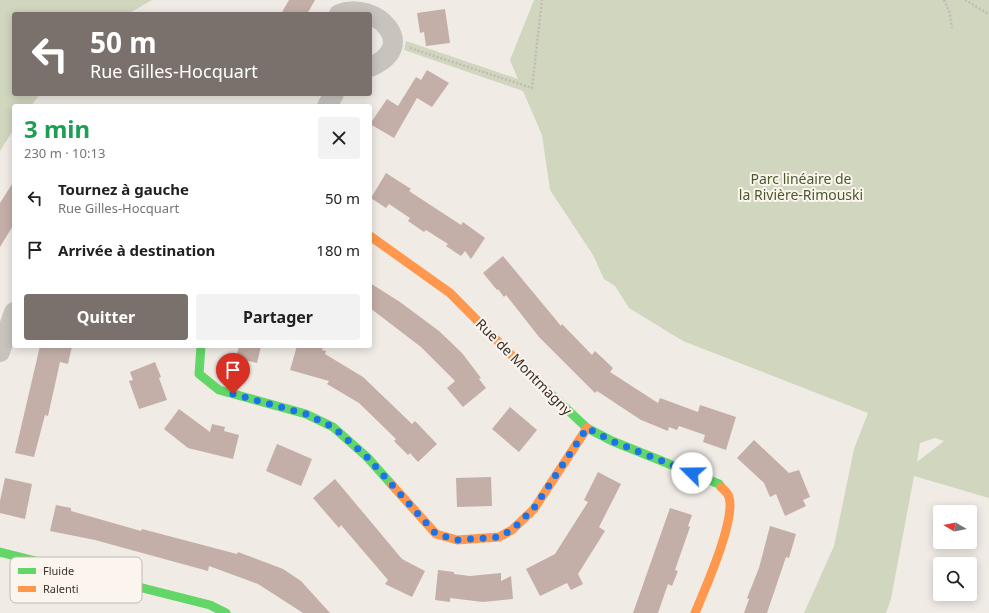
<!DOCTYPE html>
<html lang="fr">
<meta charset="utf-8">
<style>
:root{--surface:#fff;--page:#f2f2f2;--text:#202124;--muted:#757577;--accent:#7a716c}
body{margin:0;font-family:"Noto Sans",sans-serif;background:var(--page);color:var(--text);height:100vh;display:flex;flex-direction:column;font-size:15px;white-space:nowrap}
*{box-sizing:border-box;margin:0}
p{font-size:13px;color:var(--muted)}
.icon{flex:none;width:22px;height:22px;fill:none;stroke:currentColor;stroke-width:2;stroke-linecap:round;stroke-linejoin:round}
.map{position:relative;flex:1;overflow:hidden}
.side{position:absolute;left:12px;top:104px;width:360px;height:244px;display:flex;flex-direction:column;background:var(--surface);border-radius:4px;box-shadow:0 2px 10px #0003}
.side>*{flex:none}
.banner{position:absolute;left:12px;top:12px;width:360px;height:84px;border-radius:4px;box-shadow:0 2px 10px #0003;background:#7a716c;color:#fff;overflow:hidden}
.needle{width:26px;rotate:280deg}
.tools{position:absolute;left:933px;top:505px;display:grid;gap:8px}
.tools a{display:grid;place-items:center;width:44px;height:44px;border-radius:4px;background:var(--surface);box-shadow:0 2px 10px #0003;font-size:20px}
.pin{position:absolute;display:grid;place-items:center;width:34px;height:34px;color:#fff;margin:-41px -17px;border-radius:50% 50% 50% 0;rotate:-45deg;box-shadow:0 0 4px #0007}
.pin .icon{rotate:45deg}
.me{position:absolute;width:44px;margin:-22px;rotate:292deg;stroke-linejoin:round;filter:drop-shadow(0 0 3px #0008)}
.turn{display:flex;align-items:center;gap:14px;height:84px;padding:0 12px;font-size:18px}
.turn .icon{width:52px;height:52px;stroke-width:2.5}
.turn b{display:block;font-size:28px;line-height:34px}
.round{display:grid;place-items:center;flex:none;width:42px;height:42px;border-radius:4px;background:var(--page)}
.headline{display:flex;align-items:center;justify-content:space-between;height:68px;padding:0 12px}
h1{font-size:24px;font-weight:700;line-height:30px;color:#1e9e55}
.button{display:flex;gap:8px;margin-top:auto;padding:8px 12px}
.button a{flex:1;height:46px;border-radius:4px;background:var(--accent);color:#fff;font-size:16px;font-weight:700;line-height:46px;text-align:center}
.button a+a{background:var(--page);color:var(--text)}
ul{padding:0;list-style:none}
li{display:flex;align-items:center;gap:12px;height:52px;padding:0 12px}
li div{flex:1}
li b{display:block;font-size:15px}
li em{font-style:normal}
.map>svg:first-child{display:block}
.green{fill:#d1d6bf;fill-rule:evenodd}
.building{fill:#c3afa7}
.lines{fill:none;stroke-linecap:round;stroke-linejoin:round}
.path{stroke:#c2bbb6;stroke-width:2.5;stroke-dasharray:2 2;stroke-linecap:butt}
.street{stroke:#c9c3be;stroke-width:20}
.fast{stroke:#63d668;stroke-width:9}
.slow{stroke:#ff974d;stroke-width:9}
.route{stroke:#1a73e8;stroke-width:7;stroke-dasharray:0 12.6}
.labels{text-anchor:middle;stroke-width:4;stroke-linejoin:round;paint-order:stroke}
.park-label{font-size:14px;fill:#4a5a2e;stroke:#fbf5ee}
.street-label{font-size:14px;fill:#3b302b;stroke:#fbf5ee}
.key{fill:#fbf5ee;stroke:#c1bab4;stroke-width:1}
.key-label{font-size:11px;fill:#3b302b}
</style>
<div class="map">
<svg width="989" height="613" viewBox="0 0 989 613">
<rect width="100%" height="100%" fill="#f0ebe5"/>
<g class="green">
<path d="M0,0H152L128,14H14V94H40L31,106H14V129L0,151Z"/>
<path d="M534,0H989V498L914,476L891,599L886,613H804L834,546L854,449L868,413L683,341L629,308L615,286L604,279L593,255L550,190L542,135L523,91L404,50L406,41L518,79L510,60ZM935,438L944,441L917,462L920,443Z"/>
</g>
<g class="building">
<path d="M289,0H315L307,14H281Z"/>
<path d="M445,9L450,43L426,46L424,32L420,33L417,13Z"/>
<path d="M427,70L449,83L432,107L417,98L394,138L370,124L387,99L398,106L416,77L421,80Z"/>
<path d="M386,173L411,189L409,191L461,225L463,222L485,238L471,259L465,251L461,256L446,246L448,244L426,230L424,232L408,221L410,218L389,204L386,208L371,198Z"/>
<path d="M14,181V224L0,247V203Z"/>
<path d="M503,256L561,326L562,324L592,355L595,351L613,368L610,372L658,403L660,398L698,412L700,405L736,417L726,450L703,442L705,435L679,426L677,430L669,427L668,431L641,420L597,391L595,393L539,337L506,295L504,297L498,289L497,290L483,273Z"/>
<path d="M370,283L400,302L439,331L462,353L481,378L479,379L486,388L463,407L447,388L455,381L421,347L370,308Z"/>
<path d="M40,346H72L68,364L60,362L48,416L45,415L34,457L15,453Z"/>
<path d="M239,346H261L257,363L236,358Z"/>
<path d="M297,346H324L322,350L326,351L325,354L363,377L412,424L415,421L437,444L418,462L410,453L408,455L394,441L396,439L359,403L327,384L329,381L290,370Z"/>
<path d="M155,362L161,377L159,378L167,400L139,409L129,381L133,380L130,372Z"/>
<path d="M510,407L537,430L519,452L492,429Z"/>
<path d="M179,409L210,432L212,424L225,427L224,431L239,435L233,459L188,448L164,429Z"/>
<path d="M754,440L789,473L799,470L810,497L803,500L806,506L785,516L776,494L770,497L764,483L737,458Z"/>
<path d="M277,444L312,459L301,486L266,471Z"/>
<path d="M598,472L621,484L599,527L605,531L578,574L583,584L571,590L567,583L540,596L526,569L555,554L588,502L584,500Z"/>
<path d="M491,477L492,506L457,507L456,478Z"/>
<path d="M5,478L32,484L25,519L0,513V501Z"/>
<path d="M335,479L402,559L425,571L412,597L385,584L388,580L341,525L339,528L313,498Z"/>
<path d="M56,505L71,508V511L141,531L142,529L237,554L238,552L283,569L301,581L330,613H303L258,584L209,566L208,571L95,540L50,531Z"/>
<path d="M670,508L692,515L688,526L690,527L675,570L678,571L672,586L668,584L658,613H633Z"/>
<path d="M770,526L796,534L789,558L786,557L767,613H744L749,599L747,598L759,568Z"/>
<path d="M438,570L454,572V574L470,576L501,573V581L511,576L513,599L483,602L450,598V602L435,600Z"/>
</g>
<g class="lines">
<g class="path">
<path d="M944,0L949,10L952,28"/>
<path d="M965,0L989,14"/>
<path d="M410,48L532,88L542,0"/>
</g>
<g class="street">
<path d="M339,14C376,0 421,46 370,67"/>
<path d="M327,106L334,94"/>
<path d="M0,352L14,312"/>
</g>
<g class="fast">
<path d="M201,346L199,374L219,390L306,414L333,427L367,457L392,485"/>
<path d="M539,383L587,428L612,441L719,484L721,487"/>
<path d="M0,552L210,605L226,613"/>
</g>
<g class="slow">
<path d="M370,236L450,293L539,383"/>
<path d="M392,485L436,534L457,540L499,537L512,530L534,509L587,428"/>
<path d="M695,613C705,589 736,520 729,497C728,493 724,490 721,487"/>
</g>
</g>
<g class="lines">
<path class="route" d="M233,394L306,414L333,427L367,457L436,534L457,540L499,537L512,530L534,508L587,428L612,441L692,473"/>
</g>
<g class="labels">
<g class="park-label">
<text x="801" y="184">Parc linéaire de<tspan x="801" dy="16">la Rivière-Rimouski</tspan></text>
</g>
<g class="street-label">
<text transform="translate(524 367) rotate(45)" y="5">Rue de Montmagny</text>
</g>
</g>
<rect x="10" y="557" width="132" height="46" rx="6" class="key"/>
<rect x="18" y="568" width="18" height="6" fill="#63d668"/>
<rect x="18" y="586" width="18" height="6" fill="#ff974d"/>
<g class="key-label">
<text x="43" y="575">Fluide</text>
<text x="43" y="593">Ralenti</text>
</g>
</svg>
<div class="tools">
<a><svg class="needle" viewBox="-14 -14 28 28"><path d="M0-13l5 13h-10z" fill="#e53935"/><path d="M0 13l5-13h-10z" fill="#757577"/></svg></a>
<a><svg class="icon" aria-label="search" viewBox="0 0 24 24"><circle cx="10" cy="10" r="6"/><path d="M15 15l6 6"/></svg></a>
</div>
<div class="pin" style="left:233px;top:394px;background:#d93025"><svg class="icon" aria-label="arrive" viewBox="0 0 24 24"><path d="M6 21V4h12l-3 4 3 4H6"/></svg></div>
<svg class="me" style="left:692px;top:473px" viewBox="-20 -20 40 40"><circle r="19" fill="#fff"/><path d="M0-13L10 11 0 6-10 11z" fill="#1a73e8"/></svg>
<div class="banner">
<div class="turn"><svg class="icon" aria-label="left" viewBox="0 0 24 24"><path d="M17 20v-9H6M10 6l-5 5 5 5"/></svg><div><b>50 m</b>Rue Gilles-Hocquart</div></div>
</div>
<section class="side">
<div class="headline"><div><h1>3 min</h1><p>230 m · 10:13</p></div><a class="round"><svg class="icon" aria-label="close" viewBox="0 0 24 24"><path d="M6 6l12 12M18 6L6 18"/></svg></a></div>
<ul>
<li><svg class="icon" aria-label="left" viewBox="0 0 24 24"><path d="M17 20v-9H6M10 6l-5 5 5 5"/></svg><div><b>Tournez à gauche</b><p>Rue Gilles-Hocquart</p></div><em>50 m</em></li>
<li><svg class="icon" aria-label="arrive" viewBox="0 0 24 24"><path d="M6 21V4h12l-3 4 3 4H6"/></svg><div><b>Arrivée à destination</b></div><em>180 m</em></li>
</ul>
<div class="button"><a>Quitter</a><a>Partager</a></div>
</section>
</div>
